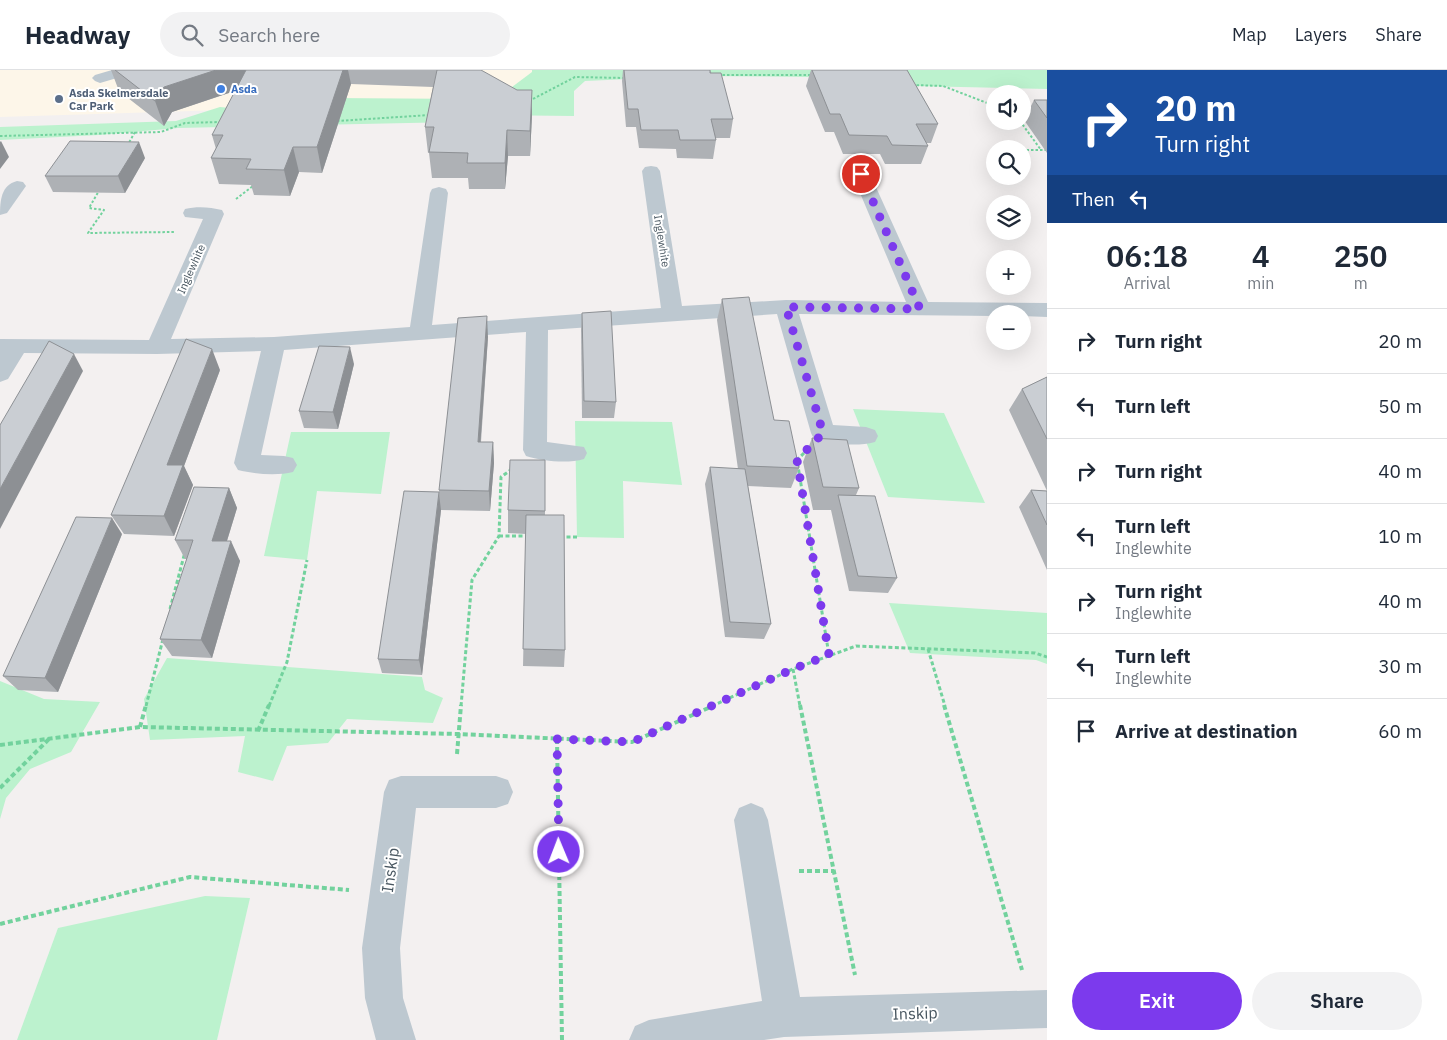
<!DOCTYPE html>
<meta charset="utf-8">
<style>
:root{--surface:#fff;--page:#f2f2f3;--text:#1f2937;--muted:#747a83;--line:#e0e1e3;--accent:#7c3aed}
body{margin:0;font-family:"IBM Plex Sans",sans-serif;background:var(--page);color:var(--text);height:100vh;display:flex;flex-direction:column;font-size:19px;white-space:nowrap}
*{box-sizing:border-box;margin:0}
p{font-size:16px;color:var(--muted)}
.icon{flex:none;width:28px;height:28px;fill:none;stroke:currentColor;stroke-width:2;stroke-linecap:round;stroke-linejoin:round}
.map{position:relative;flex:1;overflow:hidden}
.sheet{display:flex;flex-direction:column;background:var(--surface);width:400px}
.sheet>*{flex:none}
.guide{background:#1a4fa0;color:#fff;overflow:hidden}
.fabs{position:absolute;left:986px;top:15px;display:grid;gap:10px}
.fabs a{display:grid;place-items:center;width:45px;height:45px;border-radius:50%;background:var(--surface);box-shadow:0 5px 20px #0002;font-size:25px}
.pin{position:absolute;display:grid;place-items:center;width:42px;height:42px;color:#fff;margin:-21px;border:2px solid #fff;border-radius:50%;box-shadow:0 1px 5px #0007}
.me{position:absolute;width:55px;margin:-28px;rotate:359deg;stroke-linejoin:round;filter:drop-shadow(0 0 4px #0008)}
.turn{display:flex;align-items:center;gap:18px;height:105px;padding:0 25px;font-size:22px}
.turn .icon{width:65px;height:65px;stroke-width:2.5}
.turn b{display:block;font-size:35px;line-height:42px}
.then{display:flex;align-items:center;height:48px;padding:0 25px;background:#0003;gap:10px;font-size:19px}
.eta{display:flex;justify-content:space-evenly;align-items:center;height:85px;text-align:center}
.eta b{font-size:30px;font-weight:600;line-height:35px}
.cta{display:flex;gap:10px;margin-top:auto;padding:10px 25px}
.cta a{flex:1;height:58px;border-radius:30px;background:var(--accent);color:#fff;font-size:20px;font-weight:600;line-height:58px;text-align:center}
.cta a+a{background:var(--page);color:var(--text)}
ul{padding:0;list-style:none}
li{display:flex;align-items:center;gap:15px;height:65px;padding:0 25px;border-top:1px solid var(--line)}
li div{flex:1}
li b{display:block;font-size:19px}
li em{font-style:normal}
header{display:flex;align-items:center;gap:30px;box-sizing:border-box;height:70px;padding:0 25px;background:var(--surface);border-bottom:1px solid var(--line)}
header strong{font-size:24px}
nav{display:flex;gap:28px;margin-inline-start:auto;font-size:18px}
.search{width:350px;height:45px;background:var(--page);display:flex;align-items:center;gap:12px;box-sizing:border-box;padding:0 18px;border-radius:28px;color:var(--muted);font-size:19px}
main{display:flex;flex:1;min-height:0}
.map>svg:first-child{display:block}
.commercial{fill:#fdf6e9}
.green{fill:#bcf2ce}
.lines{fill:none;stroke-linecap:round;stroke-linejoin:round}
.path-far2{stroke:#72d29d;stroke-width:2;stroke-dasharray:2.5 2;stroke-linecap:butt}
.path-far1{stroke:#72d29d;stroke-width:3;stroke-dasharray:4 2.5;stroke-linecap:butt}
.path{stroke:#72d29d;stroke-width:4;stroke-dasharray:5 3;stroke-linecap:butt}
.minor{fill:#bdc8d0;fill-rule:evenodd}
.wall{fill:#aeb1b5}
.shaded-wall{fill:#8d9094}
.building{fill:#caced3;stroke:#8d9094}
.route{stroke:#7c3aed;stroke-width:9;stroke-dasharray:0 16.2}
.shop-dot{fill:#3f7fe0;stroke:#fff;stroke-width:2}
.service-dot{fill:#5c6f8a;stroke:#fff;stroke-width:2}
.labels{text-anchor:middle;stroke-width:4;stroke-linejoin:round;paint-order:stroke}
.far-shop-label{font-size:11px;font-weight:bold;fill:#366cbe;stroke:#fff;text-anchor:start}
.far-service-label{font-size:11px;font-weight:bold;fill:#4e5e75;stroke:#fff;text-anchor:start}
.far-street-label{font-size:11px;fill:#47555f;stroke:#fff}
.near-street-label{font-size:16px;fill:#47555f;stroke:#fff}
</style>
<header>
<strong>Headway</strong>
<div class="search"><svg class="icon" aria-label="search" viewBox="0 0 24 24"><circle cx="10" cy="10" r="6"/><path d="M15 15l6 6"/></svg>Search here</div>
<nav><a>Map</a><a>Layers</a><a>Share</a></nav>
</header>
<main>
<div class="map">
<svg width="1047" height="970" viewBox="0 0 1047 970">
<rect width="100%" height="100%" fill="#f3f0f0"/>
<path class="commercial" d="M0,0H536L537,10L483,32L0,47Z"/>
<g class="green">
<path d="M532,0H1047V19L869,15L808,7L696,6L585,11L574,21V46L488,45L456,52L178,58L99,65L0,70V57L176,51L220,37L272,42L331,28L475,29L512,17L532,2Z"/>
<path d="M853,339L944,343L985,433L888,427Z"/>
<path d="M575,351L672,352L682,415L623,411L624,468L577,467Z"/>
<path d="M291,362H390L381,424L317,421L307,490L264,486Z"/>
<path d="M889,533L1047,543V594L1036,590L910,583Z"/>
<path d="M167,588L422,607L425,620L443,628L433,653L347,649L328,673L287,676L273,711L238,702L245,666L150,670L144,629Z"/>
<path d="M0,611L44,629L100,632L71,682L30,699L6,728L0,749Z"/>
<path d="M205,826L250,828L217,970H17L58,858Z"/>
</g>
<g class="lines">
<g class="path-far2">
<path d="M718,5H811"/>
<path d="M912,15L943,16L995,36"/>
<path d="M529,31L575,7L624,8"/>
<path d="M337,51L430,45"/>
<path d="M1020,51L1041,80"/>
<path d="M0,66L161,62L185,53L221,52"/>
<path d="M127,76L135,62"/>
<path d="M1022,80H1047"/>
<path d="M100,119L89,138L104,140L88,163L174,162"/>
<path d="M236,129L253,116"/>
</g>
<g class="path-far1">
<path d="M804,383L797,390L829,585"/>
<path d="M499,466H529"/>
<path d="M560,467H577"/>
<path d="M170,539L185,482"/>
<path d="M928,579L945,636"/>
<path d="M793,599L800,636"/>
<path d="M146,636L163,569"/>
<path d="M269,636L287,592L307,490"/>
<path d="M461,636L472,510L499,466L501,407L512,399"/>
<path d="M712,636L793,599L856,576L1035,583L1047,587"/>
</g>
<g class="path">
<path d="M800,635L855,905"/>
<path d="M944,635L1022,900"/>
<path d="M140,657L146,635"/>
<path d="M258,661L269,635"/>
<path d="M557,669L562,970"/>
<path d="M0,675L140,657L458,664L632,672L715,635"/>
<path d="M457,684L461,635"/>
<path d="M0,718L50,668"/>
<path d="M799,801H834"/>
<path d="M0,854L190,807L349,820"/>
</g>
<g class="minor">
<path d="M112,0H137L134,3L100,13L95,11L92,8L95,5Z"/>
<path d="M651,96L657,97L660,101L682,236L786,230L906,232L852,104L855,100L861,99L867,100L870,104L928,232L1047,233V247L1022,246V244H995V246L799,244L833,355L866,357L875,360L878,366L875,372C857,377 832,374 814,369L811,363L777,244L548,260L547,372L584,377L587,383L584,389C567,394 543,391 526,386L523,380L526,262L284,280L261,385L284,386L293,388L297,395L293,402C277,406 254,404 238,400L234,393L261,281L157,284L24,283L8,309L0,312V269L149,270L203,149L185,147L183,143L185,139C197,136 210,137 222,140L224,144L171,269L274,267L410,257L430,123L432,119L439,117L446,119L448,123L432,255L661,238L642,101L645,97Z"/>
<path d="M17,111L23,112L26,116L7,143L0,145C0,131 1,115 17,111Z"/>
<path d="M401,706H496L508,710L513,722L508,734L496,738H416L400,878L403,928L416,970H376L365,928L362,878L384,722L389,710Z"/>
<path d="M751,733L763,738L768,750L800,927L1047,920V958L784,967L764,970H629L635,956L649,950L762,931L734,750L739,738Z"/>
</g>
</g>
<g class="wall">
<path d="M111,0H481L532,45L530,86H508L505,119H469L468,108H432L429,83H428L425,57L433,17L351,14L322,103L299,102L290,126L254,125L251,115L219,114L211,88L216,79L212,65L235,21L172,42L164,56L119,21Z"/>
<path d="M623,0H710L733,49L730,68H716V70L713,89L677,88L676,79L639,78L636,57H626L622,11Z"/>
<path d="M811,0H907L938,54L931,73H926L928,76L921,94H885L880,84H843L834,62H825L806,16Z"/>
<path d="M1034,30H1047V83L1024,50Z"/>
<path d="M145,88L125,123L53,122L45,106Z"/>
<path d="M722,229L774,350L799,398L791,418L748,416L771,554L764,569L725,567L705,414L710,397L738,399L717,250Z"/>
<path d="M582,243L616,332L614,348H582L581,260Z"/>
<path d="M488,267L481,372H493L494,393L490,441L441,440L422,605L382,603L378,589L439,422V420Z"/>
<path d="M354,294L338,359L304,358L299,341Z"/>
<path d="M220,300L184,396L193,415L174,466L124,464L111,445Z"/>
<path d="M1047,307V500L1019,437L1031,420L1047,421L1009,340L1022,319Z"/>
<path d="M812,368L859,418L856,425L897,508L888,523L849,521L831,440H813L803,392Z"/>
<path d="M545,390V445L565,580L564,597L523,596L526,464L508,463V440Z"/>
<path d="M229,418L237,438L227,471L240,491L212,588L172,586L160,569L187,489H185L175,470Z"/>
<path d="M122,464L58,622L18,620L3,606Z"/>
</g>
<g class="shaded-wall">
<path d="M216,0H254L258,13L172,42L164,56L155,31L164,17Z"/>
<path d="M343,0H348L351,14L322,103L317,77Z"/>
<path d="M532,20V45L530,86V61Z"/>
<path d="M507,60L508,86L505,119V93Z"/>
<path d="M1,71L9,87L0,99V72Z"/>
<path d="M139,72L145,88L125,123L118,106Z"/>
<path d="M293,77L299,102L290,126L284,100Z"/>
<path d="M487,246L488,267L479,392L478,372Z"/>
<path d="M350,277L354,294L338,359L333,342Z"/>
<path d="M212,279L220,300L184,396L193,415L174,466L164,446L167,395Z"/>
<path d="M74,284L83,301L0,459V419Z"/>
<path d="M493,372L494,393L490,441L489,421Z"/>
<path d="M229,418L237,438L221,490L212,471Z"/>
<path d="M439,424L441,440L422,605L419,590Z"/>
<path d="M112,448L122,464L58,622L45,608Z"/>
<path d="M231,471L240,491L212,588L201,570Z"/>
</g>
<g class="building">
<path d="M115,0H216L164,17L155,31Z"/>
<path d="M246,0H343L317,77H293L284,100L246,99L251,89L211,88L223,65H212Z"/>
<path d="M437,0H481L517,20H532L530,61L507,60L505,93H467L468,83L429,82L434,57H425Z"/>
<path d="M624,0H710V3H721L733,49H711L716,70H680L678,60H641L638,39H628Z"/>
<path d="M812,0H907L938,54H916L928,76L892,75L887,66L849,65L840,44H830Z"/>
<path d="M1034,30H1047V48Z"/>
<path d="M70,71L139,72L118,106H45Z"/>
<path d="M749,227L774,350L789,351L799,398L747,396L722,229Z"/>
<path d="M611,241L616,332L584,331L582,243Z"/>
<path d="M487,246L478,372H493L489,421L439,420L458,248Z"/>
<path d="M186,269L212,279L167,395H183L164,446L111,445Z"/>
<path d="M49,271L74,284L0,419V355Z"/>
<path d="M319,276L350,277L333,342L299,341Z"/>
<path d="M1047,307V369L1022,319Z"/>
<path d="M812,368L847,370L859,418L823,417Z"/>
<path d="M510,390H545V441L508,440Z"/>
<path d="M710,397L745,399L771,554L730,552Z"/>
<path d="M194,417L229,418L212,471H231L201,570L160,569L193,470H175Z"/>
<path d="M1031,420L1047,421V455Z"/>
<path d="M404,421L439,422L419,590L378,589Z"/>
<path d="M838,425L875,426L897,508L858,506Z"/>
<path d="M526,445H564L565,580L523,579Z"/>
<path d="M76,447L112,448L45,608L3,606Z"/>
</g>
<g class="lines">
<path class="route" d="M559,782L557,669L632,672L793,599L829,585L797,390L823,363L786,237L920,239L861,104"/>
</g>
<circle class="shop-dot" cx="221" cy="19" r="5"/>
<circle class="service-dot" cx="59" cy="29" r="5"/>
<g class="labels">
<g class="far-shop-label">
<text x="231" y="23">Asda</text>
</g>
<g class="far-service-label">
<text x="69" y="27">Asda Skelmersdale<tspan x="69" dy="13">Car Park</tspan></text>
</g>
<g class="far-street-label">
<text transform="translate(662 171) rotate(81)" y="4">Inglewhite</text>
<text transform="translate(191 199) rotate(-66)" y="4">Inglewhite</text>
</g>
<g class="near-street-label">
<text transform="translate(390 800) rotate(-82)" y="6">Inskip</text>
<text transform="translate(915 943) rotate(-2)" y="6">Inskip</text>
</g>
</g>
</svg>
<div class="fabs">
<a><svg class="icon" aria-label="sound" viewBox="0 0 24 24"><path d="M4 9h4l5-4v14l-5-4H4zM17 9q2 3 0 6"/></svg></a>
<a><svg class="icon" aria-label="search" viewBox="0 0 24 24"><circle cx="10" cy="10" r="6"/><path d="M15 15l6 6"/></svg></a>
<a><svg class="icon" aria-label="layers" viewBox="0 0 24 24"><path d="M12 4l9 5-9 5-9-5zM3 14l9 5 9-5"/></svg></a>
<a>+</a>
<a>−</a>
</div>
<div class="pin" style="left:861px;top:104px;background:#d93025"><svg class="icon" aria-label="arrive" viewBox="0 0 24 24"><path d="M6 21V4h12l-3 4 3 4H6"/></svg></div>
<svg class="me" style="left:559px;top:782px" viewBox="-20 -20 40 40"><circle r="17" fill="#7c3aed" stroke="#fff" stroke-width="3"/><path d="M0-11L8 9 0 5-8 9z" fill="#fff"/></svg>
</div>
<section class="sheet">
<div class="guide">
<div class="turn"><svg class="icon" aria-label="right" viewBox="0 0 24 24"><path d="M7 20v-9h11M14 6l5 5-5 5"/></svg><div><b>20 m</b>Turn right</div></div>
<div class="then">Then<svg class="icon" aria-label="left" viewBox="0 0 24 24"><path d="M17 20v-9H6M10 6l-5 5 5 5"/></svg></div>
</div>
<div class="eta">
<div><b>06:18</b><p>Arrival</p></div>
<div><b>4</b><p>min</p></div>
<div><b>250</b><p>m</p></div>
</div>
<ul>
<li><svg class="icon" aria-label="right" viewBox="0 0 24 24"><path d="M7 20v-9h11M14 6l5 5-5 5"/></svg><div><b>Turn right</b></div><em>20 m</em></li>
<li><svg class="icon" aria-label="left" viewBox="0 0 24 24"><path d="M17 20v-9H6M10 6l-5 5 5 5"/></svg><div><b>Turn left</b></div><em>50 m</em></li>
<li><svg class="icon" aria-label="right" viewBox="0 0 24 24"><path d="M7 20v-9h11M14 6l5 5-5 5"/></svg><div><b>Turn right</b></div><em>40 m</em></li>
<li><svg class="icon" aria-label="left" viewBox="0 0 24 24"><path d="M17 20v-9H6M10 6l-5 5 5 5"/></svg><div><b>Turn left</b><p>Inglewhite</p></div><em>10 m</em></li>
<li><svg class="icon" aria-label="right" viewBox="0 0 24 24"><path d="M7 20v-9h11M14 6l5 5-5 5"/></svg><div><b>Turn right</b><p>Inglewhite</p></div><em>40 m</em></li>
<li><svg class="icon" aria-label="left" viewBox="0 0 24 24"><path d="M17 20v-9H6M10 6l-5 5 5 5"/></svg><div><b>Turn left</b><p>Inglewhite</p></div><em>30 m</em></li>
<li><svg class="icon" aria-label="arrive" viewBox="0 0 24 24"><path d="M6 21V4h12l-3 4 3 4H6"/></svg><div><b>Arrive at destination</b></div><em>60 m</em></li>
</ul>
<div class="cta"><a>Exit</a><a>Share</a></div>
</section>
</main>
